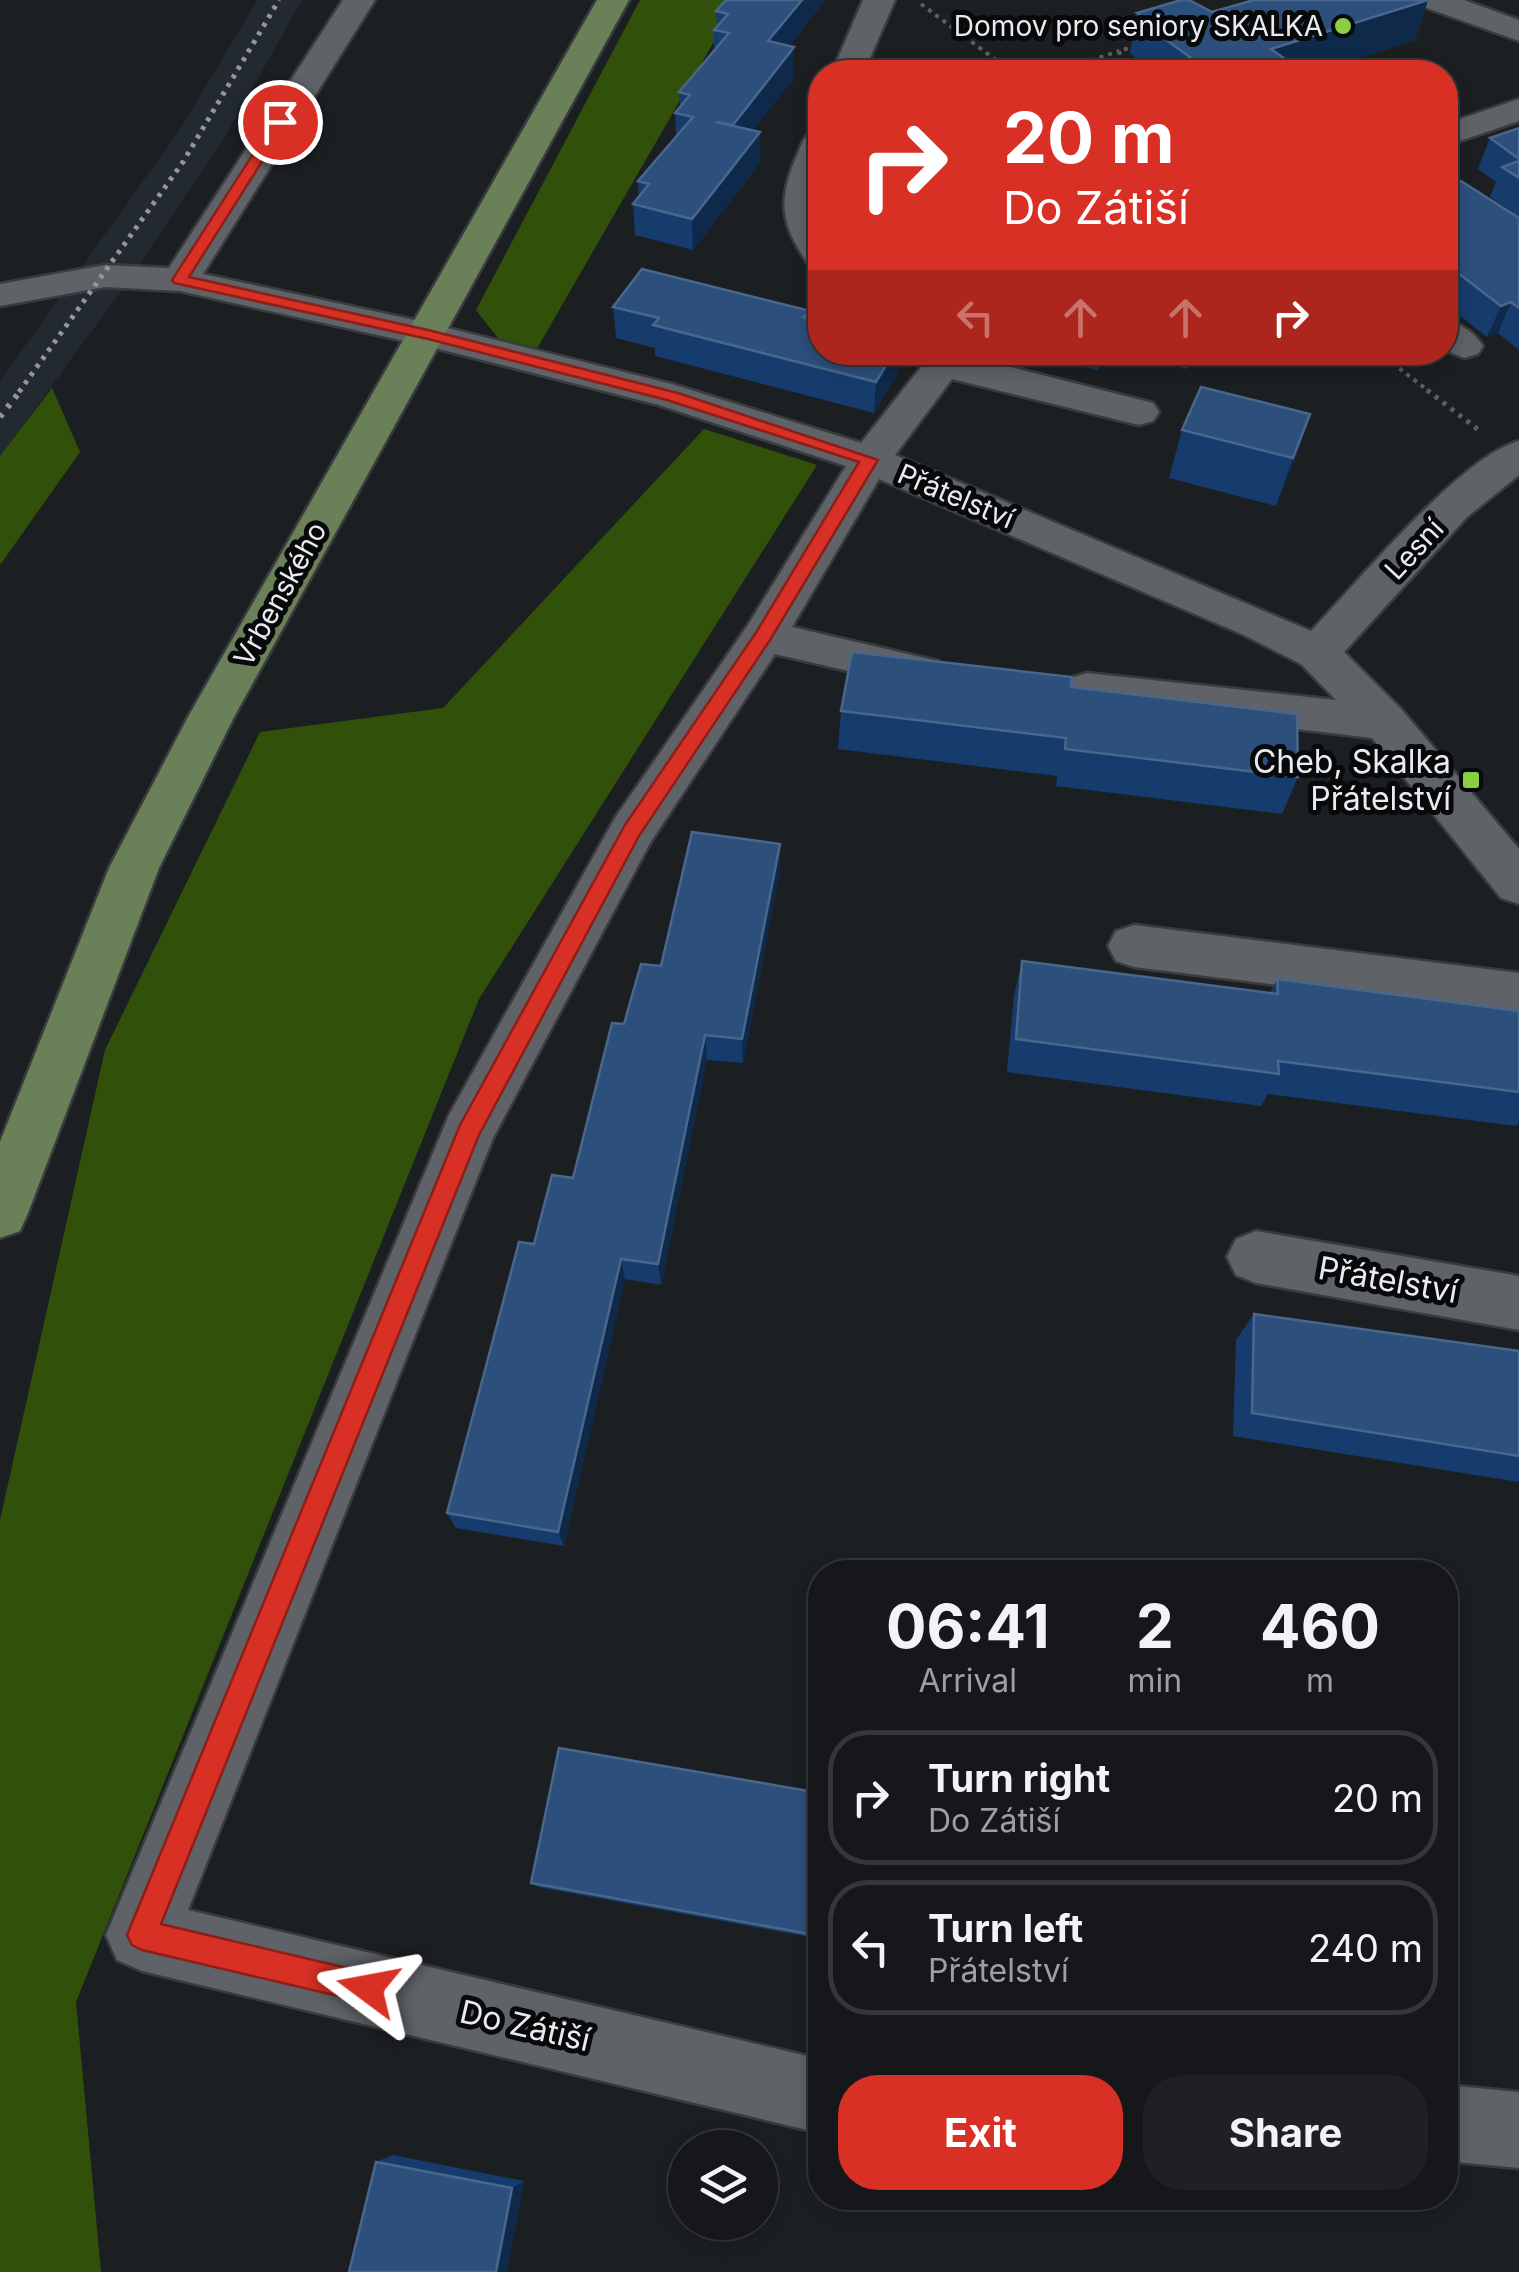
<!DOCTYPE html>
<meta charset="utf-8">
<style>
:root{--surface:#15171a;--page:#1e2023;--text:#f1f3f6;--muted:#9d9fa2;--line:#343639;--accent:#d93025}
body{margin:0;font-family:Inter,sans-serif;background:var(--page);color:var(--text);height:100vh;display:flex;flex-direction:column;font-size:38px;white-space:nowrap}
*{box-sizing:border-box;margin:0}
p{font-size:32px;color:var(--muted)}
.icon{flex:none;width:55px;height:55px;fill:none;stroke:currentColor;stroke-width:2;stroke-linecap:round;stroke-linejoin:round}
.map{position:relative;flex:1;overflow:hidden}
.drawer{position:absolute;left:808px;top:1560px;width:650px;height:650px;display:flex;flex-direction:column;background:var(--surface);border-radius:40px;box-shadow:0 5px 15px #0003,0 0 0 2px var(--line)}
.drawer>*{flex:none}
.top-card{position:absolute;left:808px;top:60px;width:650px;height:305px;border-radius:40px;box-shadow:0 5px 15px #0003,0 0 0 2px var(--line);background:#d93025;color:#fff;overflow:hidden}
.controls{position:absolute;left:668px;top:2130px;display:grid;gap:20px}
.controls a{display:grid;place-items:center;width:110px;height:110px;border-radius:50%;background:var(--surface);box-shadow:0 5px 15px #0003,0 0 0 2px var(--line);font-size:50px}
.pin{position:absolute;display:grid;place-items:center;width:85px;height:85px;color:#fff;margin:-42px;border:5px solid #fff;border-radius:50%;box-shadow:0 2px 10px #0007}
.me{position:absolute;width:110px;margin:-55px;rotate:283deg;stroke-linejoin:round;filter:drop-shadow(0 0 8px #0008)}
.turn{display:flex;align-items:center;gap:35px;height:210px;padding:0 30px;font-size:45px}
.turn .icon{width:130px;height:130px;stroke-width:2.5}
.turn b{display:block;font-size:70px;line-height:85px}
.lanes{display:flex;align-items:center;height:95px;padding:0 30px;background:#0003;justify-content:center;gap:50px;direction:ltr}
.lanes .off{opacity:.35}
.eta{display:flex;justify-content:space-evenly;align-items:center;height:170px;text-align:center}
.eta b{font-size:60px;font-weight:700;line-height:70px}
.action{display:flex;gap:20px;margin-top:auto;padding:20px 30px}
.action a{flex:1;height:115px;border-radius:40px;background:var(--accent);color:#fff;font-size:40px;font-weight:700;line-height:115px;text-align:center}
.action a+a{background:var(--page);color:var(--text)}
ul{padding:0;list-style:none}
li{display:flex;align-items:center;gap:30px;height:135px;margin:0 20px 15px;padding:0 10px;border:5px solid var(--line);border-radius:40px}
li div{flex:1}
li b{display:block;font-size:38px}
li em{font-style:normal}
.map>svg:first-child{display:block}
.built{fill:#232931}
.green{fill:#31510b}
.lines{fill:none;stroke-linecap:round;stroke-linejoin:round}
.minor-casing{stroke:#393b3e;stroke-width:5}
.major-casing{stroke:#393b3e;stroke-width:5}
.path-far1{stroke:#5b5e61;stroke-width:4;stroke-dasharray:4 5;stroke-linecap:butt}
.path{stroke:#5b5e61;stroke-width:5;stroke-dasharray:4 6;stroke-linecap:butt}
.minor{fill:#5f6266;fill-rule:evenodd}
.major{fill:#698059;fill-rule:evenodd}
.rail-far1{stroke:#949699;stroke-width:5;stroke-dasharray:4 6;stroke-linecap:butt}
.rail{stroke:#949699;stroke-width:6;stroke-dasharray:4 8;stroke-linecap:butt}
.wall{fill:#153c6d}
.shaded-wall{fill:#0e2949}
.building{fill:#2c4f7b;stroke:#49678d;stroke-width:2.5}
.route{fill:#d93025;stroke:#8d1f18;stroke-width:2.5}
.poi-dot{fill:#8bce46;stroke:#08090a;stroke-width:4}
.labels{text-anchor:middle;stroke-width:10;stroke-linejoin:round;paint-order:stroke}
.far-poi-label{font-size:28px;fill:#e9ebee;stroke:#08090a;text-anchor:end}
.far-street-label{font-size:28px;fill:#e9ebee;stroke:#08090a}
.poi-label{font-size:32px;fill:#e9ebee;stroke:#08090a;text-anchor:end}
.street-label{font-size:32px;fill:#e9ebee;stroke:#08090a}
</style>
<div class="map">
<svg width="1519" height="2272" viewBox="0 0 1519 2272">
<rect width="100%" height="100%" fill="#1c1f22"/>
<path class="built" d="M257,0H302L225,137L130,279L0,456V381L178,132Z"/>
<g class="green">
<path d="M640,0H738L524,371L476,310Z"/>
<path d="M52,388L80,452L0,565V456Z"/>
<path d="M704,429L817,465L479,999L76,2002L101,2272H0V1520L105,1050L260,732L443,708Z"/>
</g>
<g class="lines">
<defs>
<g id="minor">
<path d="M343,0H375L203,274L428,323L672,384L861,443L921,367L906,352H951L1153,403L1159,412L1153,421L1139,425L952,379L895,455L1311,631C1356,584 1461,456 1519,441V475L1467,517L1344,652L1402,710L1519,849V904L1501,898L1372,738L1071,702L1064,690L1071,678L1087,673L1336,700L1301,664L1244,635L879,479L792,627L938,661L945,672L938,683L922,688L775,654L650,843L493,1138L188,1910L820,2059V2133L142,1971L117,1960L106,1935L449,1115L615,818L748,625L846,466L659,405L427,346L180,291L105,287L0,306V284L105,265L169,268Z"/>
<path d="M863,0H895L864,72H832Z"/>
<path d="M1419,0H1464L1519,20V41L1424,7Z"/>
<path d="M1519,99V121L1445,146V124Z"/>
<path d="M820,131V265L807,262C774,215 781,191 803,141L808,134Z"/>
<path d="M1445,320C1461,324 1474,332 1483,346L1478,354L1464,358L1445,350Z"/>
<path d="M1134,925L1519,973V1015L1134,967L1116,961L1108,946L1116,931Z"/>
<path d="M1256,1231L1519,1276V1330L1256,1283L1236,1275L1227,1257L1236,1239Z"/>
<path d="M1445,2085L1519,2092V2168L1445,2161Z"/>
</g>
<path id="major" d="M597,0H629L234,717L159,868L28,1213L20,1231L0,1238V1142L109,868L188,717Z"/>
</defs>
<use href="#minor" class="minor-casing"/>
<use href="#major" class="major-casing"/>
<g class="path-far1">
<path d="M921,4L1012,72"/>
<path d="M1057,72L1119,51"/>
<path d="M1125,72L1119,51L1139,45"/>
<path d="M1378,352L1430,392"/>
</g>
<path class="path" d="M1427,390L1480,431"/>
<use href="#minor" class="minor"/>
<use href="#major" class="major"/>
<path class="rail-far1" d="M19,392L183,162L279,0"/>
<path class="rail" d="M0,417L21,390"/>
</g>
<g class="wall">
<path d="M726,0H825L789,46L794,78L753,130L760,163L693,250L635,235L633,204L639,197L638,181L676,136L675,113L680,107L679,92L714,51V30L717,27L716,11Z"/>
<path d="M1428,0L1415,40L1314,72H1148L1145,70L1146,66L1130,53L1137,13L1212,12Z"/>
<path d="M1519,128V217L1490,197L1496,182L1478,169L1490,138Z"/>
<path d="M1445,186L1519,218V350L1498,333L1487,337L1445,304Z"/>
<path d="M613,307L810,318L820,352H900L898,372L874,413L655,356V348L616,338Z"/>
<path d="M1028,352H1107L1098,370Z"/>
<path d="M1118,352H1194L1187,369Z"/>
<path d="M1310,414L1276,506L1169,478L1182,430Z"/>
<path d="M1071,687L1298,777L1282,814L1056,786L1057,776L838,749L841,711Z"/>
<path d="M780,871L743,1063L707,1060L661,1285L625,1279L564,1546L456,1528L447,1513L534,1244L573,1178L624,1024L661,966Z"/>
<path d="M1022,961L1270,993L1277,979L1519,1092V1123L1516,1126L1268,1094L1261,1106L1007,1072L1014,995Z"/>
<path d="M1254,1314L1519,1351V1482L1233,1436L1236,1340Z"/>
<path d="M820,1793V1939L538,1887L531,1883Z"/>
<path d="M393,2155L524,2181L507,2272L376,2162Z"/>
</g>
<g class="shaded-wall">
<path d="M802,0H825L768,72V41Z"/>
<path d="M1428,0L1415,40L1314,72H1265L1271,49Z"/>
<path d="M794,47V78L733,156V125Z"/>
<path d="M760,132V163L693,250L692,219Z"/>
<path d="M1511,302L1498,333L1487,337L1501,306Z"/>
<path d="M894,352H900L898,372L874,413L876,382Z"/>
<path d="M1102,352H1107L1098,370Z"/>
<path d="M1310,414L1294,462L1276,506L1293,458Z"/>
<path d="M780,844V871L743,1063L742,1039Z"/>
<path d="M705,1035L707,1060L661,1285L658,1264Z"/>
<path d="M621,1259L625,1279L564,1546L558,1532Z"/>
<path d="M524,2181L507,2272H496L512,2188Z"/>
</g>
<g class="building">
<path d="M726,0H802L768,41L794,47L733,125L716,122L760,132L692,219L633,204L649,184L638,181L693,117L675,113L690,95L679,92L729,33L714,30L728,14L716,11Z"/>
<path d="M1181,0H1189L1212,12L1254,0H1428L1271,49L1303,72H1210L1153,30L1159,29L1137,13Z"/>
<path d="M1519,128V159L1490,138Z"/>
<path d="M1519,161V178L1502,167Z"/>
<path d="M1461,181L1519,218V308L1511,302L1501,306L1445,263V186Z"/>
<path d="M642,269L810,311L803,317L820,321V352H894L876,382L653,325L659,318L613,307Z"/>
<path d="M1156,352H1192L1189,361Z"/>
<path d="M1201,387L1310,414L1293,458L1182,430Z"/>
<path d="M852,652L1072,677L1071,687L1297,714L1298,777L1065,749L1066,738L841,711Z"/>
<path d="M692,832L780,844L742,1039L705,1035L658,1264L621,1259L558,1532L447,1513L519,1242L534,1244L552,1175L573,1178L612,1023L624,1024L641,964L661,966Z"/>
<path d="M1022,961L1278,994L1277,979L1519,1011V1092L1278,1061L1279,1074L1016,1039Z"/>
<path d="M1254,1314L1519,1351V1456L1252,1413Z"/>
<path d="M559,1748L820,1793V1936L531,1883Z"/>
<path d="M376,2162L512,2188L496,2272H349Z"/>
</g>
<path class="route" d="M275,120L287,122L189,277L428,330L678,393L878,460L770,640L639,836L479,1135L161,1924L368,1973L379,1978L383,1988L379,1999L368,2003L142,1950L132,1945L127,1935L460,1125L625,825L757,631L859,462L667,400L428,339L174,283L172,280Z"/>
<g class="poi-dot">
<circle cx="1343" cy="26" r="10"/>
<rect x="1461" y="770" width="20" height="20" rx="5"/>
</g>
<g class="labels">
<g class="far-poi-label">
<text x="1323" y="36">Domov pro seniory SKALKA</text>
</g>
<g class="far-street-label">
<text transform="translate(956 496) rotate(23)" y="10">Přátelství</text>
<text transform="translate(1414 549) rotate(-47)" y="10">Lesní</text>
<text transform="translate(280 594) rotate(-61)" y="10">Vrbenského</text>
</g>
<g class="poi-label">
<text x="1451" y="773">Cheb, Skalka<tspan x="1451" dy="37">Přátelství</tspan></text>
</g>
<g class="street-label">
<text transform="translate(1388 1280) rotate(10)" y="11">Přátelství</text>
<text transform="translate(525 2026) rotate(13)" y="11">Do Zátiší</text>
</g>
</g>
</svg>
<div class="controls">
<a><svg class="icon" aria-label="layers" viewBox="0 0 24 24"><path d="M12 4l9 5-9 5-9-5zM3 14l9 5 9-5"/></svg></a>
</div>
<div class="pin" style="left:280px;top:122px;background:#d93025"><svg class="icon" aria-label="arrive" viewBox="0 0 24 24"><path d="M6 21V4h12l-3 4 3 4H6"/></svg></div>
<svg class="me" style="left:368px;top:1988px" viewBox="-20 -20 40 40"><path d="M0-17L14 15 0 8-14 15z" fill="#d93025" stroke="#fff" stroke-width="4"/></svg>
<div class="top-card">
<div class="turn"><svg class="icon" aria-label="right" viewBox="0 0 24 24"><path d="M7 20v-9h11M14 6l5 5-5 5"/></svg><div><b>20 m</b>Do Zátiší</div></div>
<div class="lanes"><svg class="icon off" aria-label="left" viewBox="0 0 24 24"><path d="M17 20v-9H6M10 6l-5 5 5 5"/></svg><svg class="icon off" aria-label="ahead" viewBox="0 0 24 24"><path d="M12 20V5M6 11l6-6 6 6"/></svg><svg class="icon off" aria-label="ahead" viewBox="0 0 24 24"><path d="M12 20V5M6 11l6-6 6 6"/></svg><svg class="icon" aria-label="right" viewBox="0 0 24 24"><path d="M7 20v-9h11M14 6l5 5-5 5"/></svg></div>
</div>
<section class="drawer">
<div class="eta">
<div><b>06:41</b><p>Arrival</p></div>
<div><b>2</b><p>min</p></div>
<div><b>460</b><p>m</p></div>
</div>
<ul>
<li><svg class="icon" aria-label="right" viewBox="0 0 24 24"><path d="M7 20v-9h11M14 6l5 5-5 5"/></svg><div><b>Turn right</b><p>Do Zátiší</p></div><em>20 m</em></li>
<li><svg class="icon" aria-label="left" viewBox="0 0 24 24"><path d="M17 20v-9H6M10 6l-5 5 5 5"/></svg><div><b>Turn left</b><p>Přátelství</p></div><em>240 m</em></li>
</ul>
<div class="action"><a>Exit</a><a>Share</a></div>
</section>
</div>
